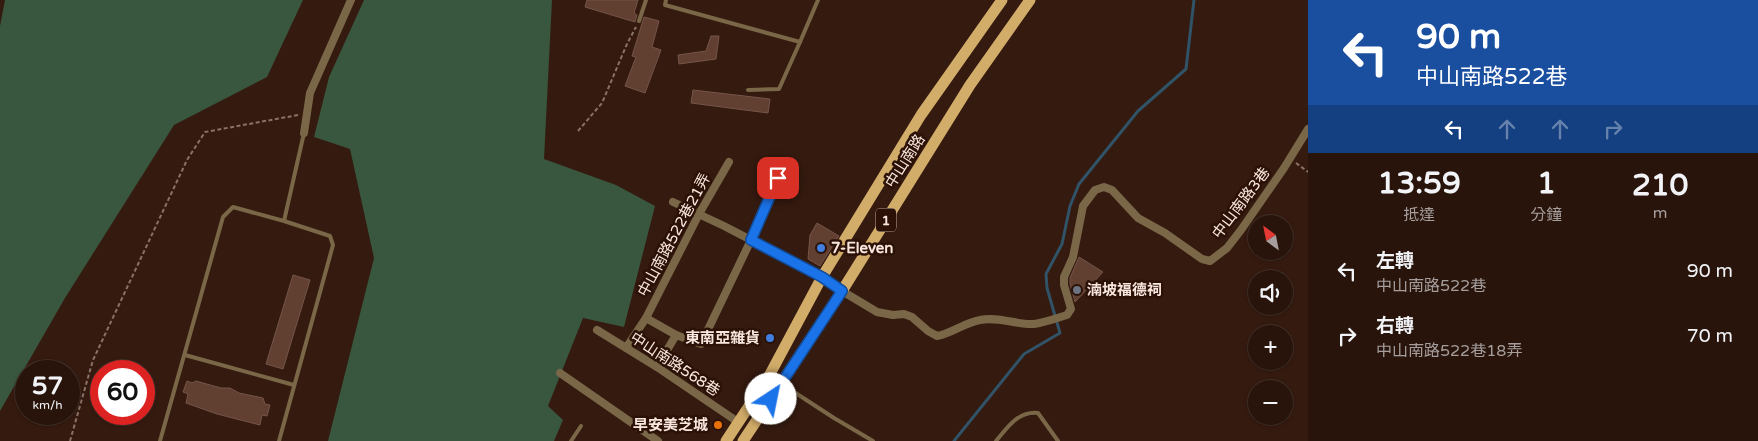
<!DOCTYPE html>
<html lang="zh-TW">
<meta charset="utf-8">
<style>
:root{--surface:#28140b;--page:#301d14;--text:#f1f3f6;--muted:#a59e9d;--line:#44332c}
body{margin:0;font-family:"Varela Round","Noto Sans TC",sans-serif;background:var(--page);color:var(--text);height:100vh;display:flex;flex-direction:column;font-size:19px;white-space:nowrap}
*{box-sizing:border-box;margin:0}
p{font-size:16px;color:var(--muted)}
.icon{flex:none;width:28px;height:28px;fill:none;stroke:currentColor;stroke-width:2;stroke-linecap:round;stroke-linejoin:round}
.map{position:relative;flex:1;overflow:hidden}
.drawer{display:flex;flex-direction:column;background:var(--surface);width:450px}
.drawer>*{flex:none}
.top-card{background:#1a4fa0;color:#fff;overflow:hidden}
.needle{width:32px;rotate:328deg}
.buttons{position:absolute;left:1248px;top:215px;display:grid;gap:10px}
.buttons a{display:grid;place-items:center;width:45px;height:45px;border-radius:50%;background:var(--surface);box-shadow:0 1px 4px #0004,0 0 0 1px var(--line);font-size:25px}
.speed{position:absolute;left:15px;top:360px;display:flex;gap:10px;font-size:25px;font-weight:700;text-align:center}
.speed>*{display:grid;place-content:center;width:65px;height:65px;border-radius:50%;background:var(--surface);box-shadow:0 1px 4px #0004,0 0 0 1px var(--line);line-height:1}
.speed small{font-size:12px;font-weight:400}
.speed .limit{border:8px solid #d22;background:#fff;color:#111}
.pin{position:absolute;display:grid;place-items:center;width:42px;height:42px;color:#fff;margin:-21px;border-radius:10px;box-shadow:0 2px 8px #0006}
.me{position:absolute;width:55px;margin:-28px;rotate:34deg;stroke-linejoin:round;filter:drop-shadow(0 0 4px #0008)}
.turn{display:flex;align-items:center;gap:18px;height:105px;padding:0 25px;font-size:22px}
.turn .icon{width:65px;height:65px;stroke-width:2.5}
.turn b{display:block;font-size:35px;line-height:42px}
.lanes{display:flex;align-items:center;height:48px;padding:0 25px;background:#0003;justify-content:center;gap:25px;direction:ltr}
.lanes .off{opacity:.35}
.eta{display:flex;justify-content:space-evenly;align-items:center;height:85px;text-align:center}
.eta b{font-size:30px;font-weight:800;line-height:35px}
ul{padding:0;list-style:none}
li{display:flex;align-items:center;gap:15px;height:65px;padding:0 25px}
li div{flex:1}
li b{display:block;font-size:19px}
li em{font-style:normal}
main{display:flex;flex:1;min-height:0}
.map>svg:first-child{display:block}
.forest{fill:#39563e}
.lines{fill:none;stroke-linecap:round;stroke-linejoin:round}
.stream{stroke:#305367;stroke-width:3}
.building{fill:#613f31;stroke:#755549}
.path{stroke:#897268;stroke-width:2;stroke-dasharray:4 2.5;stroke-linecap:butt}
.lane{stroke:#796748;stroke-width:4}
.street{stroke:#796748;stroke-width:8}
.primary{stroke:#d2ac69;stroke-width:11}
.route-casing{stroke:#114b97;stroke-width:12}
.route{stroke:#1a73e8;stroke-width:9}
.shop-dot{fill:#3f7fe0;stroke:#2b1106;stroke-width:2}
.worship-dot{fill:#6b7280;stroke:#2b1106;stroke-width:2}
.food-dot{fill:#e8710a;stroke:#2b1106;stroke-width:2}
.labels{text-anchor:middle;stroke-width:5;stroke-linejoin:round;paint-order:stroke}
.shield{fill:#2b1106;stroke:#bba69d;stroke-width:1}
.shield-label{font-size:14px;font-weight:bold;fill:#f9e6de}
.street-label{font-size:15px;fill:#f9e6de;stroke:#2b1106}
.poi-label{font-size:15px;font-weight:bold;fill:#f9e6de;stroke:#2b1106;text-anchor:start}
</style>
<main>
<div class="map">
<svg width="1308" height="441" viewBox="0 0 1308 441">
<rect width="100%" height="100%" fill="#351a0f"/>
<g class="forest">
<path d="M5,0H303L267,77L174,125L65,298L0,411V26Z"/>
<path d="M364,0H552L544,159L616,185L655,206L624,327L583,318L548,406L563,420L554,441H328L374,258L350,149L314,137L329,77Z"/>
</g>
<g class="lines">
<path class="stream" d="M954,441L1024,354L1060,333L1047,288L1046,274L1062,244L1070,206L1079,184L1138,111L1186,69L1194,0"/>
</g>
<g class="building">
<path d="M587,0H638L634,13L637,15L635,22L585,7Z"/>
<path d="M644,17L659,21L652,47L661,50L645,93L625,86L636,57L632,56Z"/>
<path d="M711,36H719L716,59L679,64L678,55L706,51Z"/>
<path d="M693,90L770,99L768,113L691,103Z"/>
<path d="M817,223L839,236L820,266L808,259L810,235Z"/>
<path d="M1079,257L1103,272L1075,302L1070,284V278Z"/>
<path d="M293,275L310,280L283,369L266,364Z"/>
<path d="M187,381L192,383L196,381L221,388H230L239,393L263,398L265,404L270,405L267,416L262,415L260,425L217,414L186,403L188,394L183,392Z"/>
</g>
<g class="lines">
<g class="path">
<path d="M578,131L602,103L627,44L636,27"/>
<path d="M1296,163L1308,172"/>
<path d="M70,441L93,360L187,160L205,132L298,115"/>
</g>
<g class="lane">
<path d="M666,0L665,5L800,42L779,89L748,90"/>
<path d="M639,21L646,0"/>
<path d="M800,42L818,0"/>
<path d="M284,221L304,133"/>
<path d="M185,355L294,385"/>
<path d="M771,377L834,418L873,441"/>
<path d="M160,441L223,217L233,207L284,221L330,236L333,245L279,441"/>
<path d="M571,441L581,426"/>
<path d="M996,441C1008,427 1018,411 1038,413L1058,441"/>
</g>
<g class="street">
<path d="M304,133L310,93L351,0"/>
<path d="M729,162L699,214L646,318L676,335L701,344L751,240L778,178"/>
<path d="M673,202L724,226L822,277L842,291L877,312L893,315L904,314L912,317L928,331L937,336C952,333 964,323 980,320C998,316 1016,325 1034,324C1044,323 1057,318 1067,315L1071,309L1064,285V277L1073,257L1083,206L1095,190L1104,187L1112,190L1138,218L1165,233L1202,259L1210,261L1227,248L1241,230L1284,168L1308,129"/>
<path d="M597,330L657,367L738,422"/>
<path d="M626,348L646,318"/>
<path d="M657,367L676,335"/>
<path d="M560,373L658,441"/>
</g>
<g class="primary">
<path d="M726,441L769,376L822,277L921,115L1002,0"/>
<path d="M743,441L842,291L970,85L1030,0"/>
</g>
</g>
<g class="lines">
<defs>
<path id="route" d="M771,399L842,291L822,277L751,240L778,178"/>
</defs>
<use href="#route" class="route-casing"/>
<use href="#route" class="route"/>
</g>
<g class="shop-dot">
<circle cx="821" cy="248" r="5"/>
<circle cx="770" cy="338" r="5"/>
</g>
<circle class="worship-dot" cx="1077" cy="290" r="5"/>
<circle class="food-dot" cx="718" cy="425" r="5"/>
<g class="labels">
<rect class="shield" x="876" y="208.5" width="20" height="23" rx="4"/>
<g class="shield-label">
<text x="886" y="225">1</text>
</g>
<g class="street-label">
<text transform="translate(905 161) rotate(-58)" y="5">中山南路</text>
<text transform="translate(1241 203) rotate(-53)" y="5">中山南路3巷</text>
<text transform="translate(674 235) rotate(-62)" y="5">中山南路522巷21弄</text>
<text transform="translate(675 364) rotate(33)" y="5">中山南路568巷</text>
</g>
<g class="poi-label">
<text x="831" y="253">7-Eleven</text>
<text x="1087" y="295">湳坡福德祠</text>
<text x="760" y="343" text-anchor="end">東南亞雜貨</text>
<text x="708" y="430" text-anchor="end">早安美芝城</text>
</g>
</g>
</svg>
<div class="buttons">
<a><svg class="needle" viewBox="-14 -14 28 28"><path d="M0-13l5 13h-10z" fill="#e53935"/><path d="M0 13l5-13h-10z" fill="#a59e9d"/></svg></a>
<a><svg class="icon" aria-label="sound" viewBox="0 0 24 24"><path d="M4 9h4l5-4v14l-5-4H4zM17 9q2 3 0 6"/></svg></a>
<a>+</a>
<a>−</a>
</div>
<div class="speed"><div>57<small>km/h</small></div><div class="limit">60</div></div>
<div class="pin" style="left:778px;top:178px;background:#d93025"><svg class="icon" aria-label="arrive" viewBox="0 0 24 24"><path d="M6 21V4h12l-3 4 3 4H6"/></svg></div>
<svg class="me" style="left:771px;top:399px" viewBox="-20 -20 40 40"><circle r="19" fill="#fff"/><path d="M0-13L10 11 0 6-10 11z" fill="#1a73e8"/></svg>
</div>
<section class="drawer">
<div class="top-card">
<div class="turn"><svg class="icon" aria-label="left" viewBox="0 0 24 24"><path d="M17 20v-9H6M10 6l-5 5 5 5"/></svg><div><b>90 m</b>中山南路522巷</div></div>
<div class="lanes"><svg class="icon" aria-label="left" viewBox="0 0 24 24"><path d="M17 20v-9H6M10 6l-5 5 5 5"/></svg><svg class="icon off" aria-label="ahead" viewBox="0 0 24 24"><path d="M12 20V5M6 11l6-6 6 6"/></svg><svg class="icon off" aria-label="ahead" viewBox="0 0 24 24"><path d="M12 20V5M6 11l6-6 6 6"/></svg><svg class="icon off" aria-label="right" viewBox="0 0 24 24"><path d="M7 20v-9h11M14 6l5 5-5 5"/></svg></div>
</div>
<div class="eta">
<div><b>13:59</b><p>抵達</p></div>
<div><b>1</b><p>分鐘</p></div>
<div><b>210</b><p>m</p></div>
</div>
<ul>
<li><svg class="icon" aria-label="left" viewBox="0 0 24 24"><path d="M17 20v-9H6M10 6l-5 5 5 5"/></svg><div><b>左轉</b><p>中山南路522巷</p></div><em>90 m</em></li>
<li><svg class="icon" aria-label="right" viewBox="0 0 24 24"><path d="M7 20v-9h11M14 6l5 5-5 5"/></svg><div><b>右轉</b><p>中山南路522巷18弄</p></div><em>70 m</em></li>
</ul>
</section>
</main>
